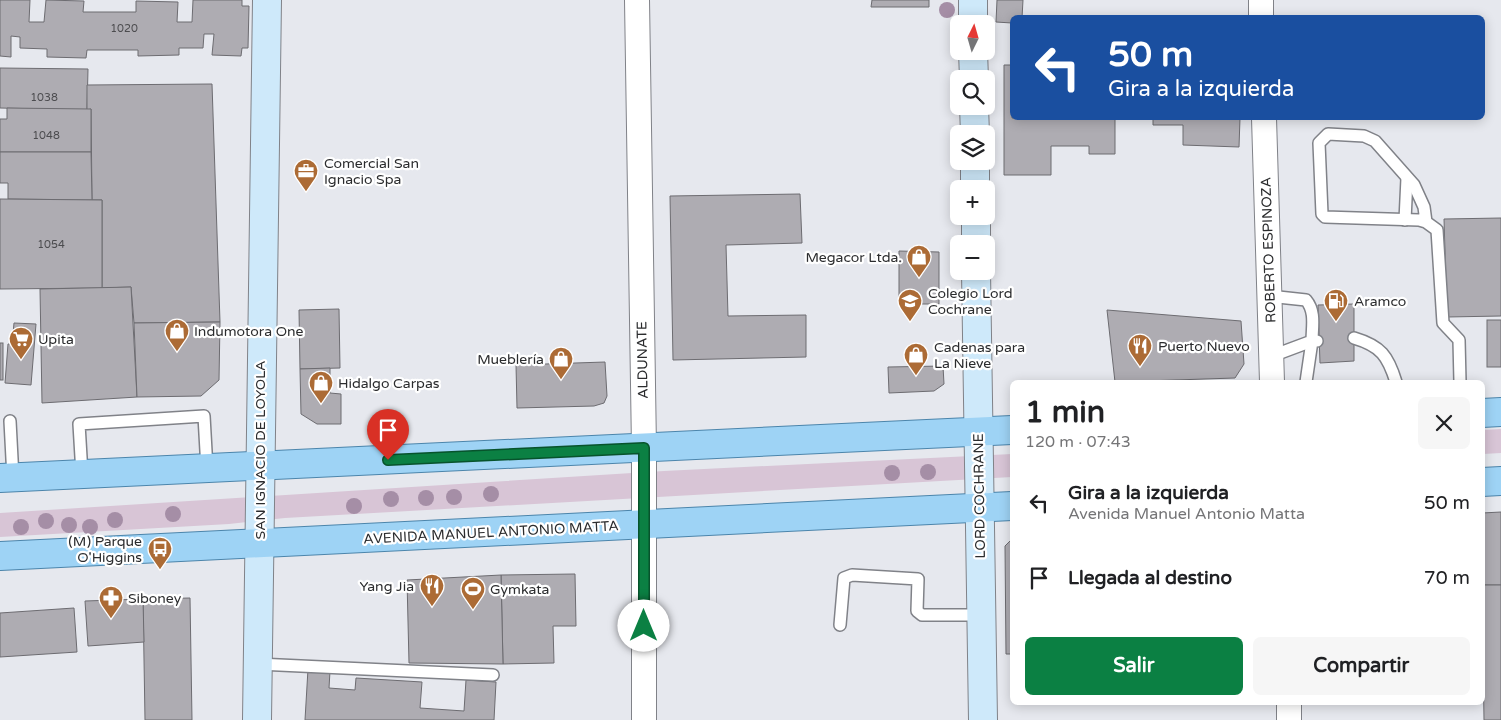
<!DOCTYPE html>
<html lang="es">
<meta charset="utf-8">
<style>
:root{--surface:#fff;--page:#f6f6f6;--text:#202124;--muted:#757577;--accent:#0b8043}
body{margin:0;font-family:"Varela Round",sans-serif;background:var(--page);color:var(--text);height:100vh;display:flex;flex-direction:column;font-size:19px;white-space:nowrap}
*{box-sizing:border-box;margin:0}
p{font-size:16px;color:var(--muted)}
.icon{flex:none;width:28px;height:28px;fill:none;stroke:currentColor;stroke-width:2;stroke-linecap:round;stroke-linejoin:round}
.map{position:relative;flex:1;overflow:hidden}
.drawer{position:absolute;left:1010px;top:380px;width:475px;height:325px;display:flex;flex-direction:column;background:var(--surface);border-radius:8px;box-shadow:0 2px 12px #0003}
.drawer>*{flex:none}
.banner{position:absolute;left:1010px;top:15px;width:475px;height:105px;border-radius:8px;box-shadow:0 2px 12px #0003;background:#1a4fa0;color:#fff;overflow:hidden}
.needle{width:32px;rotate:5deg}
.tools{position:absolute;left:950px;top:15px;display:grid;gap:10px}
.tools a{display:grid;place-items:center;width:45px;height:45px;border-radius:8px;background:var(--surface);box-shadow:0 2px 12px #0003;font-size:25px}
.pin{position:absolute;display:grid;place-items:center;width:42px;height:42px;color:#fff;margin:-51px -21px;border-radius:50% 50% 50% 0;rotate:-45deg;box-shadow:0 0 5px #0007}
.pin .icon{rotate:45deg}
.me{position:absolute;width:55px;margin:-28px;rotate:0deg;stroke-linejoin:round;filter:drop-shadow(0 0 4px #0008)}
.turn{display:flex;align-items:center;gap:18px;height:105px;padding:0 15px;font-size:22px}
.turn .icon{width:65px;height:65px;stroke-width:2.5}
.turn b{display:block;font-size:35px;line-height:42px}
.round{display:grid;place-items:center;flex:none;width:52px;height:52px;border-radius:8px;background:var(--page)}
.head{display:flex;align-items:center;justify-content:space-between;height:85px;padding:0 15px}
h1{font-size:30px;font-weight:700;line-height:38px}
.button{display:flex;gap:10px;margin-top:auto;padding:10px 15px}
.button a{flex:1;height:58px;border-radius:8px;background:var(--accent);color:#fff;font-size:20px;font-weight:700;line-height:58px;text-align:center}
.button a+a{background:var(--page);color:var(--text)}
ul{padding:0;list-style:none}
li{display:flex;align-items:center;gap:15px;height:75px;padding:0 15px}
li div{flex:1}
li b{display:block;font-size:19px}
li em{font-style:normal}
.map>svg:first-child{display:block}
.green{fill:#d8c5d6}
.building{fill:#aeacb2;stroke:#6d6c71}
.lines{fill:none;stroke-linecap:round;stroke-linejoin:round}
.lane-casing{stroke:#808288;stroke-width:14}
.street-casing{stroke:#808288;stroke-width:26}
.secondary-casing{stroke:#808288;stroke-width:30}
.primary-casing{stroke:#4c85ab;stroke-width:30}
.lane{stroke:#fff;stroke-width:11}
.street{stroke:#fff;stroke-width:24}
.secondary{stroke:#cee9fa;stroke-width:28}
.primary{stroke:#9ed3f5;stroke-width:28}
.tree{fill:#a58ea6}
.route-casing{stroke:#07532c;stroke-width:12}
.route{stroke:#0b8043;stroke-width:9}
.labels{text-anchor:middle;stroke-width:4.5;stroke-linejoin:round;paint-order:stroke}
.number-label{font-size:11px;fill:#4c4c4f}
.poi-label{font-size:14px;fill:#2b2c2e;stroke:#fff;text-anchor:start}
.street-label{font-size:14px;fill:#2b2c2e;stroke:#fff}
</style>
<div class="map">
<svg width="1501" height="720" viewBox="0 0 1501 720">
<rect width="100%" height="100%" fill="#e6e8ee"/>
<g class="green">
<path d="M1501,429V453L1483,454V430Z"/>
<path d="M1012,454V477L285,518L229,524L0,537V513L664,471Z"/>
</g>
<g class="building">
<path d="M0,0H30L29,22H44L46,0L84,1L83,12H136V1L178,2L177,22H192L193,0H242V6H249L248,48H242L241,56L212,55L214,34H204L203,48H179V55L138,56V50H87L86,58L47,57V49L20,48V37L11,36V57L0,56Z"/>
<path d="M872,0H929V7H871Z"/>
<path d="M997,0H1023L1022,18H1012V23L996,22Z"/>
<path d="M1004,65H1012V118H1115V154H1089V146H1051V175H1004Z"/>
<path d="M0,68L88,69L87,110L0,108Z"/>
<path d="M212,84L220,322L134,323L131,287L102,288V200H92L91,109L87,110V85Z"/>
<path d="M7,108L91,109V152H0V119H7Z"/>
<path d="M1153,118H1240L1239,147L1183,145V125H1153Z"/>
<path d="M0,152H91L92,200L8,199V183H0Z"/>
<path d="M800,194L802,243L726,245L728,316L806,315V357L673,360L670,196Z"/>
<path d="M0,199L102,200V288L0,289Z"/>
<path d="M1501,218V316L1447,317L1444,219Z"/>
<path d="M899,251L939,252V304H899Z"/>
<path d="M131,287L137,397L42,403L40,289Z"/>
<path d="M1354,304V361L1320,363L1318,305Z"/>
<path d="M339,309L340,368L300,369L299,310Z"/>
<path d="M1107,310L1241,321L1244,364L1235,378L1115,382Z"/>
<rect x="1487" y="320" width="14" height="47"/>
<path d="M220,322L219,380L201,396L137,397L134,323Z"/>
<path d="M14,323L36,324L31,385L5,383L8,344H12Z"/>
<rect x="0" y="343" width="3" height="37"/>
<path d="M605,362L607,396L604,403L594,406L517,408L516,365Z"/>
<path d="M943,366L944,384L934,391L889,393L888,367Z"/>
<path d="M330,368V393L341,394V424H317L301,414L300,369Z"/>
<path d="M1501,512V585H1482V513Z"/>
<path d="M1012,539V654H1006L1005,546Z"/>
<path d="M575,574L576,626H553L554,663L503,664L501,575Z"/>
<path d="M501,575L503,664L409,663L407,580Z"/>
<path d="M1482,585H1501V720H1484Z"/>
<path d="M190,598L192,720H145L143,599Z"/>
<path d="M143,599L144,642L88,646L85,601Z"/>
<path d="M74,608L77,652L0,657V613Z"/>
<path d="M308,669L330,671L329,688L355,690L356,678L422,682L420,708L464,711L466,680L496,682L494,720H305Z"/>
</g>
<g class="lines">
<defs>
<g id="lane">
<path d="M1405,220L1407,178"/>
<path d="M1426,222L1424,207L1414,185L1375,141L1364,136L1328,134L1319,143L1322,214L1325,217L1419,220L1426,222L1437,230L1443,323L1459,340L1460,382"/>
<path d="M1269,296L1306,300C1316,312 1312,327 1312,341L1272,356"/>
<path d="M1354,338C1381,346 1388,356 1396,382"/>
<path d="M1306,382L1312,341H1317"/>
<path d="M10,421L13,478"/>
<path d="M82,474L79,424L204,416L207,469"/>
<path d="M840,625L844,578L852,575L918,579L917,611L922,615H981"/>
<path d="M258,664L493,675"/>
</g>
<g id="street">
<path d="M637,0L644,448V720"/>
<path d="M1261,0V18"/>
<path d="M1264,118L1272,382"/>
<path d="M1289,702V720"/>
</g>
<g id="secondary">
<path d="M973,0V24"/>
<path d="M973,51L974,79"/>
<path d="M974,106L975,134"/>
<path d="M975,161V189"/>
<path d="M976,216V244"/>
<path d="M976,271L983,720"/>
<path d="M257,720L267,0"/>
</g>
<g id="primary">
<path d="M1482,413L1501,412"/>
<path d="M0,478L1012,430"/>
<path d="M1482,482L1501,481"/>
<path d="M0,556L1012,506"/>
</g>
</defs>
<use href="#lane" class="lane-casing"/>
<use href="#street" class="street-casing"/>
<use href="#secondary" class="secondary-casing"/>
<use href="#primary" class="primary-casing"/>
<use href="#lane" class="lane"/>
<use href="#street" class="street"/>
<use href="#secondary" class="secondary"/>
<use href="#primary" class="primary"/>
</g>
<g class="tree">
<circle cx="947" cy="10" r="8"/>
<circle cx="928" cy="472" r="8"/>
<circle cx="892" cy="473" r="8"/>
<circle cx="491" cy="494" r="8"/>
<circle cx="454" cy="497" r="8"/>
<circle cx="426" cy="498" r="8"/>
<circle cx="391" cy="499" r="8"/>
<circle cx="354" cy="506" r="8"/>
<circle cx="173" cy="514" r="8"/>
<circle cx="115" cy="520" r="8"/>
<circle cx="46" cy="521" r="8"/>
<circle cx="69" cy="525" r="8"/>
<circle cx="21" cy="527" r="8"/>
<circle cx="90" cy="527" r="8"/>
</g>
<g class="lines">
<defs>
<path id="route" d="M388,460L644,448V626"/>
</defs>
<use href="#route" class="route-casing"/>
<use href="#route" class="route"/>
</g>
<defs>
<symbol id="office-pin" viewBox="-11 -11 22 30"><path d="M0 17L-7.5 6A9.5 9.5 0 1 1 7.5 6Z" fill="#ac6b35" stroke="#fff"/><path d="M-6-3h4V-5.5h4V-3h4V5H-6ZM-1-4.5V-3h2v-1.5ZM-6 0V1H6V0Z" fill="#fff"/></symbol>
<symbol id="shop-pin" viewBox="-11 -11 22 30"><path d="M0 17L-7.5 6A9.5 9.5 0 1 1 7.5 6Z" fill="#ac6b35" stroke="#fff"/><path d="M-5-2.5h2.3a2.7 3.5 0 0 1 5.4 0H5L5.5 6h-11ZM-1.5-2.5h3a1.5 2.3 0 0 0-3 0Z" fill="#fff"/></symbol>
<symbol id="school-pin" viewBox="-11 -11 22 30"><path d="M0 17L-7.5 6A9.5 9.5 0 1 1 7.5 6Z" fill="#ac6b35" stroke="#fff"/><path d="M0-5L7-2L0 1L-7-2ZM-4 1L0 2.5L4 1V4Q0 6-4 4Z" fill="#fff"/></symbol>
<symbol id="fuel-pin" viewBox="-11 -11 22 30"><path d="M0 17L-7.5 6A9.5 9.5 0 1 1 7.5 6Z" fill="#ac6b35" stroke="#fff"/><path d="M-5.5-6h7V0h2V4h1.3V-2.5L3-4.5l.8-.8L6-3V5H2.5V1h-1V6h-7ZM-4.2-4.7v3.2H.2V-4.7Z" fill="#fff"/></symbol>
<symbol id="supermarket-pin" viewBox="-11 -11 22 30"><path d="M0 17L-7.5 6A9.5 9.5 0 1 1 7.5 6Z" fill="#ac6b35" stroke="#fff"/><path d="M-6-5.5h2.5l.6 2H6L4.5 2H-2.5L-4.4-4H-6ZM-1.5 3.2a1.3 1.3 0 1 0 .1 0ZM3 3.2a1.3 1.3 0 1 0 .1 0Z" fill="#fff"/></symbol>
<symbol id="restaurant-pin" viewBox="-11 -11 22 30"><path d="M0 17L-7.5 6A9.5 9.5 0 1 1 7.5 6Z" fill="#ac6b35" stroke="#fff"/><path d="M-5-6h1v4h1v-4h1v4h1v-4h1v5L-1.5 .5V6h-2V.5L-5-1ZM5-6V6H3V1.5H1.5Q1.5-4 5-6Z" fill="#fff"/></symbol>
<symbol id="bus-pin" viewBox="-11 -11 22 30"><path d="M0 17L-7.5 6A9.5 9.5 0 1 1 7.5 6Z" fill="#ac6b35" stroke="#fff"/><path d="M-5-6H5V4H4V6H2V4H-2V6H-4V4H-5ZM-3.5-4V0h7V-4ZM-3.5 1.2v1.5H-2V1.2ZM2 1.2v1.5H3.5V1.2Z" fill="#fff"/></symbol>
<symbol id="stadium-pin" viewBox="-11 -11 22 30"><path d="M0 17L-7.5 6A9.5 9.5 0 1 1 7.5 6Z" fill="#ac6b35" stroke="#fff"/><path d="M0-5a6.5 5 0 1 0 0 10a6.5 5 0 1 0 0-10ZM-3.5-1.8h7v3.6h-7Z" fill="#fff"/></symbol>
<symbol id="pharmacy-pin" viewBox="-11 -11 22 30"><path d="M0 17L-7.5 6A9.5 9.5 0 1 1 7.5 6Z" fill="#ac6b35" stroke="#fff"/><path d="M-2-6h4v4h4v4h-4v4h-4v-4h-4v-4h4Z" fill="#fff"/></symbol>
</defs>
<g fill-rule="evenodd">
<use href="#office-pin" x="292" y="157" width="28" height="38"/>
<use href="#shop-pin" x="905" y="243" width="28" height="38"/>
<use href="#school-pin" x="896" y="287" width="28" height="38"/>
<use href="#fuel-pin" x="1322" y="287" width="28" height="38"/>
<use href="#shop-pin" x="163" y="317" width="28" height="38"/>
<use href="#supermarket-pin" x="7" y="325" width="28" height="38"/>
<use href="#restaurant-pin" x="1126" y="332" width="28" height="38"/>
<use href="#shop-pin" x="902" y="341" width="28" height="38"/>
<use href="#shop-pin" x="547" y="345" width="28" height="38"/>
<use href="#shop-pin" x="307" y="369" width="28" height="38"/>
<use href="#bus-pin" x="146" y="535" width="28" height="38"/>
<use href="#restaurant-pin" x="418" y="572" width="28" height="38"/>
<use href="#stadium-pin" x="459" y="575" width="28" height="38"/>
<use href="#pharmacy-pin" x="97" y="584" width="28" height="38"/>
</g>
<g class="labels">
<g class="number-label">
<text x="124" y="32">1020</text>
<text x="44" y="101">1038</text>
<text x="46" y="139">1048</text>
<text x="51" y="248">1054</text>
</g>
<g class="poi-label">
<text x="324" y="168">Comercial San<tspan x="324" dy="16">Ignacio Spa</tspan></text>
<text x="902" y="262" text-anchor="end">Megacor Ltda.</text>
<text x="928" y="298">Colegio Lord<tspan x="928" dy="16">Cochrane</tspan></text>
<text x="1354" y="306">Aramco</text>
<text x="194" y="336">Indumotora One</text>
<text x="38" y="344">Upita</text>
<text x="1158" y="351">Puerto Nuevo</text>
<text x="934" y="352">Cadenas para<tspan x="934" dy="16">La Nieve</tspan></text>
<text x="544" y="364" text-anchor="end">Mueblería</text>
<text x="338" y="388">Hidalgo Carpas</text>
<text x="142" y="546" text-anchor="end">(M) Parque<tspan x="142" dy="16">O'Higgins</tspan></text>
<text x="414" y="591" text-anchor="end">Yang Jia</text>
<text x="490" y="594">Gymkata</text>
<text x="128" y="603">Siboney</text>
</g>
<g class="street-label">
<text transform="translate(1268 250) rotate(-92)" y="5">ROBERTO ESPINOZA</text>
<text transform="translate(642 360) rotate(-91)" y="5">ALDUNATE</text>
<text transform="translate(260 450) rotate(-90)" y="5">SAN IGNACIO DE LOYOLA</text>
<text transform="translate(979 496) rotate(-91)" y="5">LORD COCHRANE</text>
<text transform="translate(491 532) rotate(-3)" y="5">AVENIDA MANUEL ANTONIO MATTA</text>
</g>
</g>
</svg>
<div class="tools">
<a><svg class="needle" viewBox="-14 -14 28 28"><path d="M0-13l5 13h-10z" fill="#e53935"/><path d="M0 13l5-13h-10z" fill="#757577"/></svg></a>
<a><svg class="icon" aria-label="search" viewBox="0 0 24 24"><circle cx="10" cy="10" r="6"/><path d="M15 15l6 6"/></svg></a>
<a><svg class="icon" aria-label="layers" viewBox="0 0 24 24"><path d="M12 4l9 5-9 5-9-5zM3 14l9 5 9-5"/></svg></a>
<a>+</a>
<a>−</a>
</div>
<div class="pin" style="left:388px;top:460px;background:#d93025"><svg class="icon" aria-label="arrive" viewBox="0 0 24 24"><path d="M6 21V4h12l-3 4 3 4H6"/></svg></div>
<svg class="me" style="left:644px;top:626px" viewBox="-20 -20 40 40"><circle r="19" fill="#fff"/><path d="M0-13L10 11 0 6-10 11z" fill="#0b8043"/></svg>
<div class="banner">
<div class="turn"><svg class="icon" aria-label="left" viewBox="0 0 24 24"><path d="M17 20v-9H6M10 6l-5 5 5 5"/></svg><div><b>50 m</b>Gira a la izquierda</div></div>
</div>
<section class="drawer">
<div class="head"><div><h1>1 min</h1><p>120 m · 07:43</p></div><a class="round"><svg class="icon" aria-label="close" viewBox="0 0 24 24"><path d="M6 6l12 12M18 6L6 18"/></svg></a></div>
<ul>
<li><svg class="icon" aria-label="left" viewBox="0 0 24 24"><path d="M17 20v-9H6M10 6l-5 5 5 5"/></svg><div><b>Gira a la izquierda</b><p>Avenida Manuel Antonio Matta</p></div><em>50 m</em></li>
<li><svg class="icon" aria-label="arrive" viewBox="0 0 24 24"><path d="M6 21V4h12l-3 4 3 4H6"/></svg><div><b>Llegada al destino</b></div><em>70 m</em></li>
</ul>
<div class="button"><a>Salir</a><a>Compartir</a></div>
</section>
</div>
